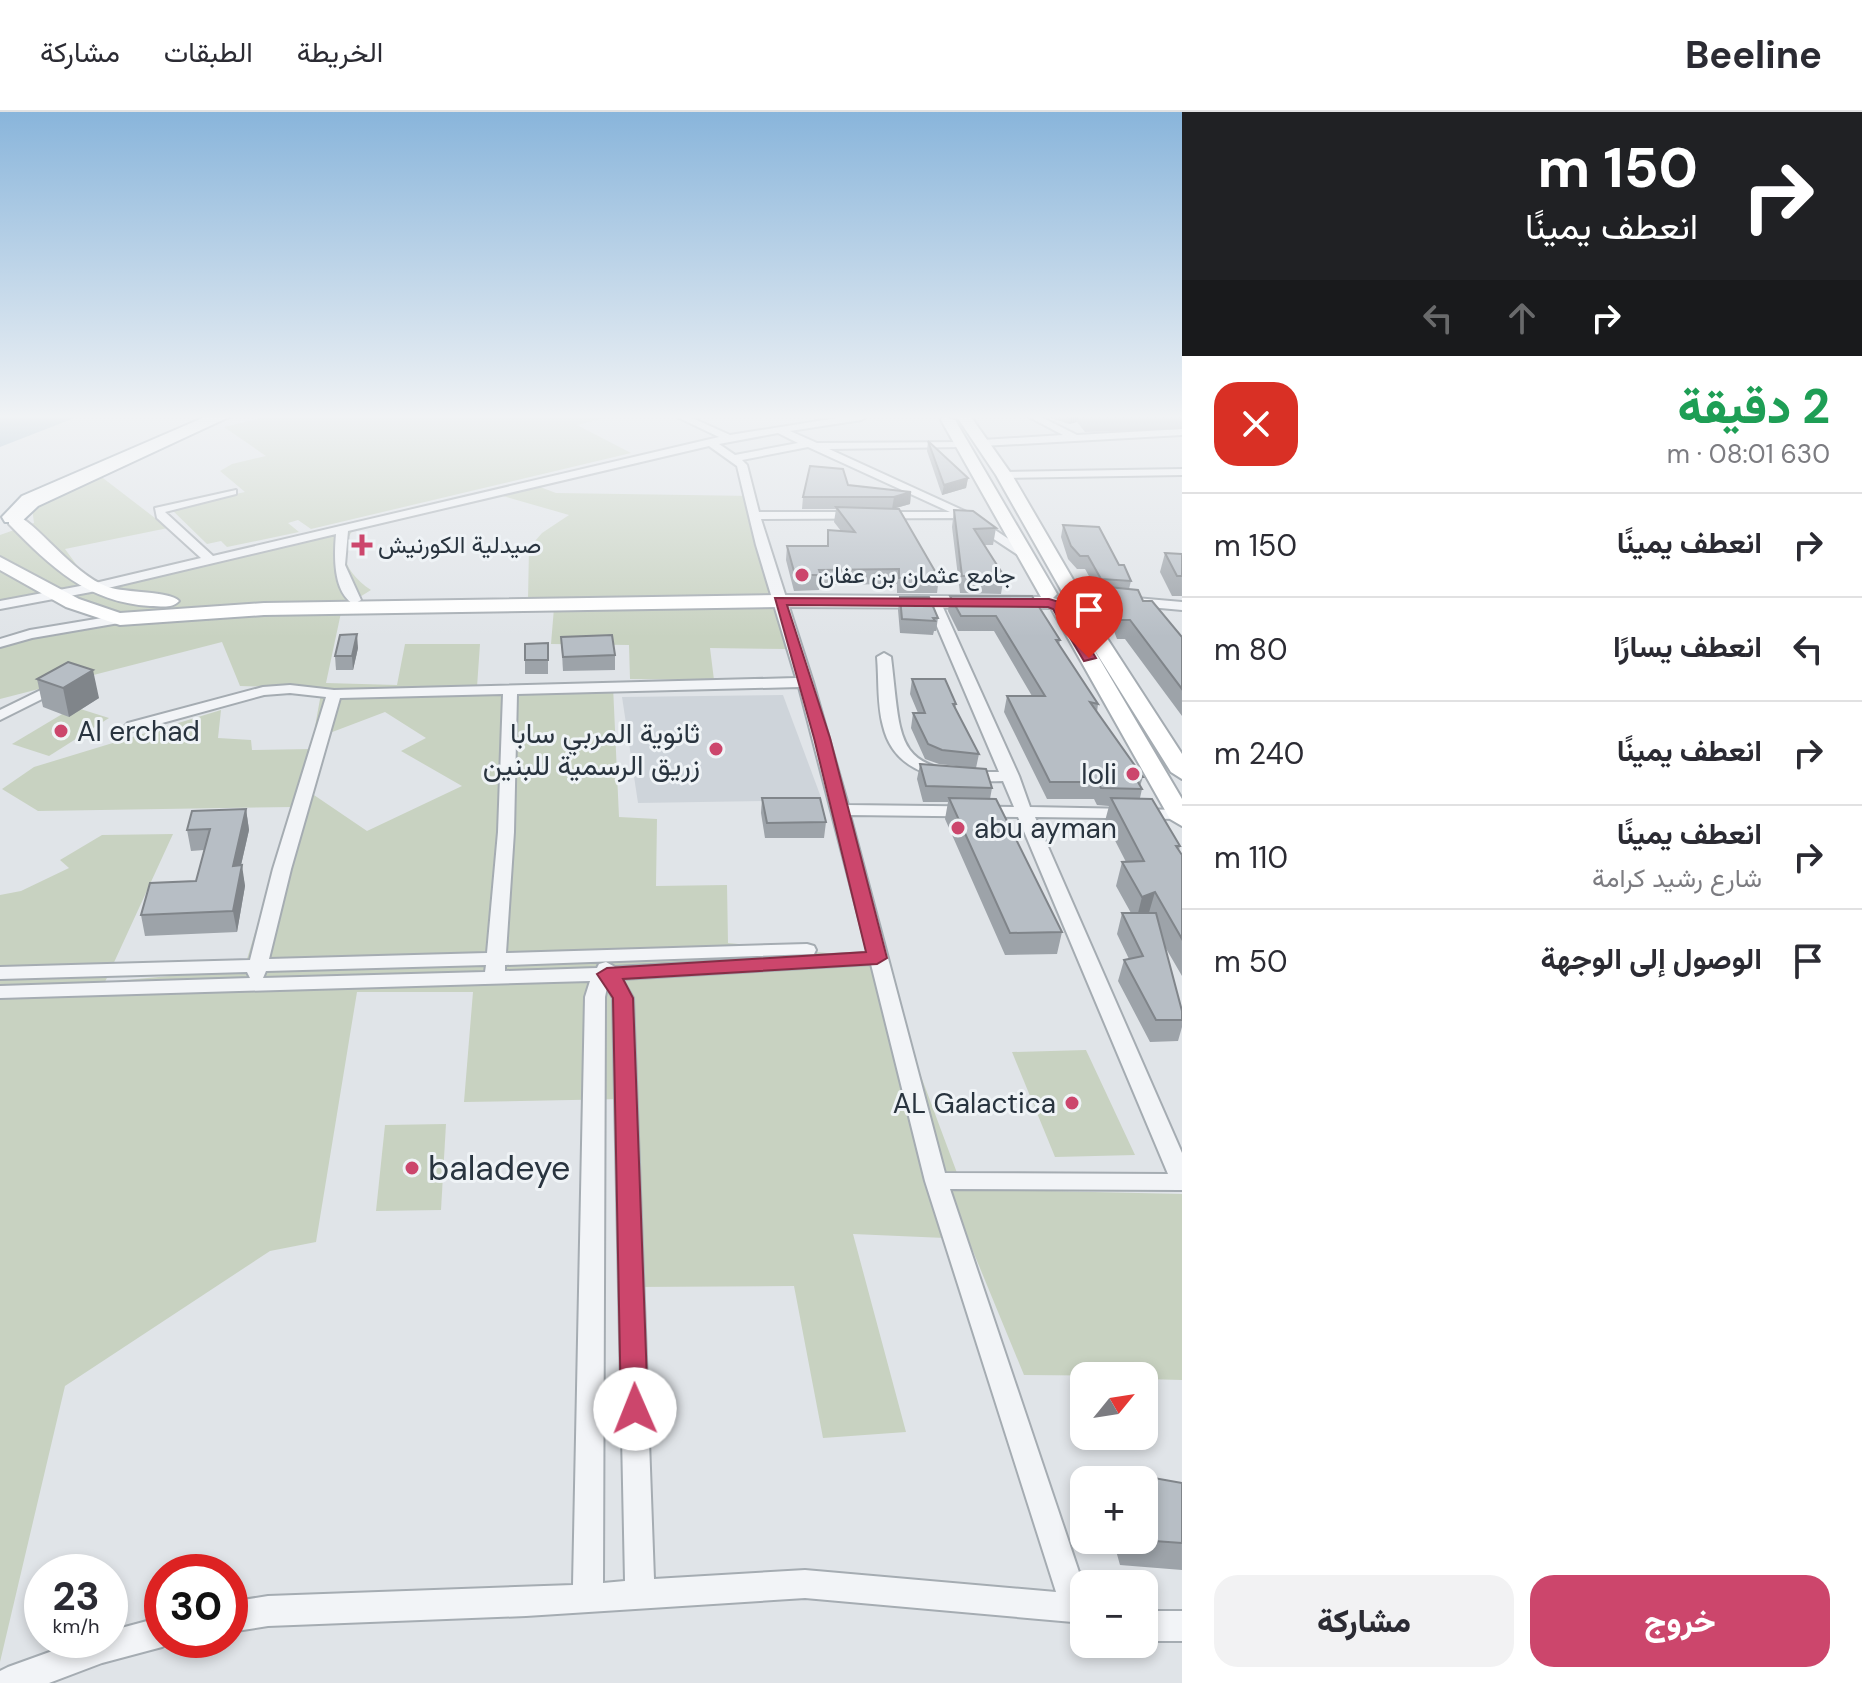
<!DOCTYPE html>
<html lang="ar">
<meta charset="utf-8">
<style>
:root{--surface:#fff;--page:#f2f2f3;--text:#2b2b33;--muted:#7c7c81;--line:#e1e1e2;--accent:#cc466c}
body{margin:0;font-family:"DM Sans",Vazirmatn,sans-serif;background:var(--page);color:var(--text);direction:rtl;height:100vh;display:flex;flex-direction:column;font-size:30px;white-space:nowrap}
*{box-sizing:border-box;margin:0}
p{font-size:26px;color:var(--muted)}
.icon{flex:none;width:44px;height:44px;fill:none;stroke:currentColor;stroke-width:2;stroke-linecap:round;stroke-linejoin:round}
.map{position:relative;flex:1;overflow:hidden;direction:ltr}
.side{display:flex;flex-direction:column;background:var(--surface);width:680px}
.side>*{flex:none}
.banner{background:#202124;color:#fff;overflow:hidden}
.needle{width:52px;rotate:60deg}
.fabs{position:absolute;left:1070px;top:1250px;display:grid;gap:16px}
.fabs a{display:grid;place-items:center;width:88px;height:88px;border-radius:16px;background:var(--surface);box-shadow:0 4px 12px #0003;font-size:40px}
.speed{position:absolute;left:24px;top:1442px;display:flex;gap:16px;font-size:40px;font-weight:700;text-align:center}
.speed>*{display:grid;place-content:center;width:104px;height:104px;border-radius:50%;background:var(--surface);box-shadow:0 4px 12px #0003;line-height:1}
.speed small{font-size:20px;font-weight:400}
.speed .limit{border:12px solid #d22;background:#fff;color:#111}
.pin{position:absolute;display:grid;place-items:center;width:68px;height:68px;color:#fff;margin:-82px -34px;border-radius:50% 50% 50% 0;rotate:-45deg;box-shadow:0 0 8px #0007}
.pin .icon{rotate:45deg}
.me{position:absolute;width:88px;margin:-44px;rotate:359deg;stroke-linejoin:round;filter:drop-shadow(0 0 6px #0008)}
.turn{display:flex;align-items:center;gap:28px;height:168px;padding:0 32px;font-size:36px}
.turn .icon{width:104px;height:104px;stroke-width:2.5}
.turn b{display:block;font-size:56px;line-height:68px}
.lanes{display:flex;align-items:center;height:76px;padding:0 32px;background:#0003;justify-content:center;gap:40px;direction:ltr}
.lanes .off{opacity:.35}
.round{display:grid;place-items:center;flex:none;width:84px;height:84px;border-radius:24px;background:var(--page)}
.head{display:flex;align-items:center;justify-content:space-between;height:136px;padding:0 32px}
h1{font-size:48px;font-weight:800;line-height:60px;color:#1e9e55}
.primary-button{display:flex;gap:16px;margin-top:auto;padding:16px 32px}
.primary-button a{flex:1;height:92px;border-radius:24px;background:var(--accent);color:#fff;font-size:32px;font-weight:800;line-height:92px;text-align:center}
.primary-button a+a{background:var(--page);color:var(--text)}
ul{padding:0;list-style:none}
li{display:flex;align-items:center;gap:24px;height:104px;padding:0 32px;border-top:2px solid var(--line)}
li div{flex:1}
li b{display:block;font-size:30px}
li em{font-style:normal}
header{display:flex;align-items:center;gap:48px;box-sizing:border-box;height:112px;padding:0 40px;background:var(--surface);border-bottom:2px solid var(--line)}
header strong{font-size:38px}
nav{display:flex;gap:44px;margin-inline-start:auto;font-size:28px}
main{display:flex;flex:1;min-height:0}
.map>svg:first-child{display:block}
.built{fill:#ced4da}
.green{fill:#c8d2c1;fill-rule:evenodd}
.water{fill:#9bb7c8}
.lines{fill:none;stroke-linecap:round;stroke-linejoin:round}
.street-casing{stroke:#a5acb2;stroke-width:4}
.secondary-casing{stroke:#a5acb2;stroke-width:4}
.highway-casing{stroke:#87949f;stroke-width:4}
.street{fill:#f2f4f7;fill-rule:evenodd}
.secondary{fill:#fff;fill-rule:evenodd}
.highway{fill:#fff;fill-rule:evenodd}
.wall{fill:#9da3a9}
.shaded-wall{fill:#80858a}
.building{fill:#b7bec5;stroke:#80858a;stroke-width:2}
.route{fill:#cc466c;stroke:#852e46;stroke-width:2}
.poi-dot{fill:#cc466c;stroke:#eff3f6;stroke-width:3}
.labels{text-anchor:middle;stroke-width:6;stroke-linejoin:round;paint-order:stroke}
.far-poi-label{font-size:24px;fill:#29343f;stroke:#eff3f6;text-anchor:start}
.poi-label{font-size:28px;fill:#29343f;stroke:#eff3f6;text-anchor:end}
.near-poi-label{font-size:34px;fill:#29343f;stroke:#eff3f6;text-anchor:start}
</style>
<header>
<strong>Beeline</strong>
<nav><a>الخريطة</a><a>الطبقات</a><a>مشاركة</a></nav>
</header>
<main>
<section class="side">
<div class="banner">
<div class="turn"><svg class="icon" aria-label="right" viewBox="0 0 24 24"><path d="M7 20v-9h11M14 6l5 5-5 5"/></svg><div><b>150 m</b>انعطف يمينًا</div></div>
<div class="lanes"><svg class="icon off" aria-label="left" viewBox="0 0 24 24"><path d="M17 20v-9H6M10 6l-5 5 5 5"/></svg><svg class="icon off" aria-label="ahead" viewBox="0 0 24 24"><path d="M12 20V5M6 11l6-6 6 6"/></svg><svg class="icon" aria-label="right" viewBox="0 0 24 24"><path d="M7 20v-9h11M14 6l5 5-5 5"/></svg></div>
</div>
<div class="head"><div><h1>2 دقيقة</h1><p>630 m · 08:01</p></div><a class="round" style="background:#d93025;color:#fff"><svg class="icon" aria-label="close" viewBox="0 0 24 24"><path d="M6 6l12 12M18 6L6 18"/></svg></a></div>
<ul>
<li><svg class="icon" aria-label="right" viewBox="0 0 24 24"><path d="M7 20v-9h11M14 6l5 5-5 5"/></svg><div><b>انعطف يمينًا</b></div><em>150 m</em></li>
<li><svg class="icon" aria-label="left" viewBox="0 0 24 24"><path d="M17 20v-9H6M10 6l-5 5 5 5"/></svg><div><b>انعطف يسارًا</b></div><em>80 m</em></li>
<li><svg class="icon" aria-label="right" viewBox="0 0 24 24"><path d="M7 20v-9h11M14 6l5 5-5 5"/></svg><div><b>انعطف يمينًا</b></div><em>240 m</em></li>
<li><svg class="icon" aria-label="right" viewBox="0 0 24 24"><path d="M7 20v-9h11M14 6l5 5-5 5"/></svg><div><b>انعطف يمينًا</b><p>شارع رشيد كرامة</p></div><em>110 m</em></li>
<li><svg class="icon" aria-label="arrive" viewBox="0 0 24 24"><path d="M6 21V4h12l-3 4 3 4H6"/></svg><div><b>الوصول إلى الوجهة</b></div><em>50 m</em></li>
</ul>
<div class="primary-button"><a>خروج</a><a>مشاركة</a></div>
</section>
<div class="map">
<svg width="1182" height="1571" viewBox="0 0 1182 1571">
<rect width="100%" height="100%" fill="#e0e4e8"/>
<path class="built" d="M783,583L822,688L638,691L622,585Z"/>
<g class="green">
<path d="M265,305H608L577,313L631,341L311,417L298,408L288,411L299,420L227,435L221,429L207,432L170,396L245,380L220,359L232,352L266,344L224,315Z"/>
<path d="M99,363L168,416L65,437L92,474L353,418C335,443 349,463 371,478L342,496L326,571L397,573L405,532H480L477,575L613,574L619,705L657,707L656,774L727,773L728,831L877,846L963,1077L1182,1082V1268L1144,1267V1264L1024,1263L968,1127L853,1122L906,1320L823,1326L794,1174L631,1175L622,987L464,990L473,880H357L316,1130L270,1139L65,1274L0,1550V783L21,779L69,756L60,748L102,723L173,722L105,870L244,857L293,695L38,699L2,677L34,655L221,598L218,626L251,628L252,638L311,637L322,576L240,574L222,530L0,587V533L101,507L53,480L0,491V423L34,411L32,396ZM385,600L426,626L401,639L462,674L367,719L311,681L327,622Z"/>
<path d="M540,375L556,381L754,384L783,488H528L529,436L542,421L569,403L503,384Z"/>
<path d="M554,496L778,497L787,537L710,536L714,568L630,567L629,533L551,532Z"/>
<path d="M74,595L109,606L49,644L12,632Z"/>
<path d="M1086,938L1135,1043L1055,1045L1012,940Z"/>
<path d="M446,1012L441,1098L376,1099L385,1013Z"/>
</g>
<path class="water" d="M0,305H77L0,335Z"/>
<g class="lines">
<defs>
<g id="street">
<path d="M677,305H690L730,323L843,305H866L861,308L790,319L817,331L965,330L966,332L961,335L829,337L971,402L1028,440L1018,443L962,406L761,407L813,570L848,693L1014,695L1003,669C956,670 896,669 883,614C877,592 879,568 877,545L884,541L891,545C902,634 892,662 999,660L927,491L934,487L941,491L1019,664L1030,695L1182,698V706L1179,707L1035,705L1182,1041V1078L950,1077L1084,1475V1511L805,1486L526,1504L268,1514L230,1520V1490L268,1484L573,1473L585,885L590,869L0,886V874L250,866L247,860L0,867V855L250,848L273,757L326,585L290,581L264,583L133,619L125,614L128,611L263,575L290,573L334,578L796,566L756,433L737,354L709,334L348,419L345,453L361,488L354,492C333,481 334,443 336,422L91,480L0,497V489L91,472L201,446L157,406L155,396L236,378V382L165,400L213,444L719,325ZM778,321L798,331L735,343L719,332ZM808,335L950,400H759L747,353L742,348ZM799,575L868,841L615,855L606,850L599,852L597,856L505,859V853L814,842L816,838L814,834L807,832L506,841L514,720L517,582ZM503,582L498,720L487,841L269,847L291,757L340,586ZM850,703L1018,705L1168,1062L945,1061ZM871,852L925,1069L1056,1480L805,1458L654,1467L633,886L622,867ZM486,853L485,860L263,866L266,859ZM607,875L613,886L625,1469L603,1471L605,885Z"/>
<path d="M1029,305H1041L1077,323L1182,317V323L982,334L977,331L982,328L1063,323Z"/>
<path d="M1182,357V363L1004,366L998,363L1004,360Z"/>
<path d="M1078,481L1182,490V498L1073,488V482Z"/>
<path d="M120,503L125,504V510L32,526L0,535V527L30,518Z"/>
<path d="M43,577L50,581L48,584L0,608V598Z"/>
<rect x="1144" y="1499" width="38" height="30"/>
<path d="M162,1505V1528H174L162,1535L102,1551L49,1571H0V1559L8,1555L83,1528H110V1519Z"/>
</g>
<g id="secondary">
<path d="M943,305L955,308L1057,482L1053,486L1066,490L1084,521L1094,515L1101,517L1182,642V667L1171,660L1089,529L1182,687V714L1170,707L1051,496L779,495L264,503L120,513L66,495L0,458V445L79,487L120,501L264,491L779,483L1041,485L941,308Z"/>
<path d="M957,305H971L1012,363L1082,483L1080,487H1066L1064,483L996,363Z"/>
<path d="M15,403C35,408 72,462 108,475C125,481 170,479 179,489C172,497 161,494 150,494C87,490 51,455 9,412V404Z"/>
</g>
<path id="highway" d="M205,305H229L38,394L21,410H5L2,405L22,384Z"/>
</defs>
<use href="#street" class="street-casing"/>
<use href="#secondary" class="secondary-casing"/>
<use href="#highway" class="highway-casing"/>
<use href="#street" class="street"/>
<use href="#secondary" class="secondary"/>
<use href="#highway" class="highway"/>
</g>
<g class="wall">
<path d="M1048,305H1182V317L1085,320L1077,310L1069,312Z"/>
<path d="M928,329L968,366L966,376L942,383L927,339Z"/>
<path d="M848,373L911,380L910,392L893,397L939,466L937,481H897V472L820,473L819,478L794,479L786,448L787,434H827L828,418L841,419L834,410L836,397H802L803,385Z"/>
<path d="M954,398L996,416L993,433H984L1004,464L1001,482L960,481L952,415Z"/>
<path d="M1063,413L1119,453L1131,469L1129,477L1182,525V604L1125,527H1117L1104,494L1107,480H1098L1085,457H1077L1068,447L1061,425Z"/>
<path d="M1165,441L1182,442V484H1172L1160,460Z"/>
<path d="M950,484L1060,528L1059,533L1098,592L1097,600L1143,665L1140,674L1142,677L1140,686L1180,734L1179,738L1182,743V864L1164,833L1182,899V915L1178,929L1150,930L1118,869L1124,848L1129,847L1117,822L1122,801H1131L1116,774L1122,750H1126L1105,709L1109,694L1097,693L1094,687H1047L1004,600L1007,584H1032L994,519H958L948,499Z"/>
<path d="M900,485L938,506L936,519H934L933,523L900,521L898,498Z"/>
<path d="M561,525L615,543V558L563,559Z"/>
<path d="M548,531V562H525V548Z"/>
<path d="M358,536L353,558H336L335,544Z"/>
<path d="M37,567L99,586L69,605L43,595Z"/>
<path d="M912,567L956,592L955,598L979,642L976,656L992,676L990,687L1062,820L1057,842L1005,843L945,707L948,690H923L917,667L920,652L965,655L939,652L925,647L911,616L913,601H918L910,582Z"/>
<path d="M762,686L826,710L824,726H765L761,701Z"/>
<path d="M246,697L249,718L241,753L245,774L237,820L145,824L141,803L196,769L204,738L191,739L187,718Z"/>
<path d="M1109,1358L1182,1371V1458L1120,1453L1113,1428H1144V1368H1106Z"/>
</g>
<g class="shaded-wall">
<path d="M1070,305H1078L1077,310L1069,312Z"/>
<path d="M968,366L966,376L942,383L944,373Z"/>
<path d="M911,380L910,392L892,397L894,385Z"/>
<path d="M357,522L358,536L353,558L352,544Z"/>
<path d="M93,558L99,586L69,605L63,576Z"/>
<path d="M246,697L249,718L236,775L233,754Z"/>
<path d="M242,753L245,774L237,820L233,799Z"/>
<path d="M1155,780L1148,804L1136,809L1142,785Z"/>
</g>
<g class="building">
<path d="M928,329L968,366L944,373Z"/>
<path d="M810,354L843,357L848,373L911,380L894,385H803Z"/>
<path d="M836,395L899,397L939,466H899V457L819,458L821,463H795L787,434H828V418L855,420Z"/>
<path d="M954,398L973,399L996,416L974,417L1004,464H962Z"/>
<path d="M1063,413L1099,415L1119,453H1124L1131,469L1101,467L1088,444H1080L1071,434Z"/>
<path d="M1165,441L1182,442V464H1177Z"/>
<path d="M1108,475L1138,478L1143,489H1152L1182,525V577L1130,508H1121Z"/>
<path d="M950,484H1032L1060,528H1056L1098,592L1090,590L1143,665H1135L1142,677L1101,676L1098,670H1050L1007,584H1045L996,504H961Z"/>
<path d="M900,485H929L938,506H933L935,509L902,507Z"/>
<path d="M357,522L352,544H335L340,523Z"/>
<path d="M612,523L615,543L563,545L561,525Z"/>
<path d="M548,531V548H525V532Z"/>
<path d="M68,550L93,558L63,576L37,567Z"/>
<path d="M912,567H945L956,592H953L979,642L942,638L928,632L913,601H925Z"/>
<path d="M920,652L986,657L992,676L926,674Z"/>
<path d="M762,686H820L826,710L767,711Z"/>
<path d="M949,686L996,687L1062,820L1010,821Z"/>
<path d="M1111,686L1152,687L1180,734H1176L1182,743V827L1155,780L1142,785L1122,750L1144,749Z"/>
<path d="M246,697L233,754L242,753L233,799L141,803L150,771L196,769L210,717L187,718L192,699Z"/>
<path d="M1122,801H1156L1182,899V908H1156L1124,848L1143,844Z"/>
<path d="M1109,1358L1182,1371V1431L1140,1428H1144V1368H1112Z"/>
</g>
<linearGradient id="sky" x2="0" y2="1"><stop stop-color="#89b5db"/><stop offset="0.58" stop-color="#f1f3f5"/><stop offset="1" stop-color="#f1f3f5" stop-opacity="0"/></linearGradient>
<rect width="1182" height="525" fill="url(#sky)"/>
<path class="route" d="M775,486L1049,487L1063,491L1096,546L1084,549L1053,497L1048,495L787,493L830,626L887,846L877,852L623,867L633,886L648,1297L644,1305L635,1309L625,1305L621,1297L613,886L597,862L607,856L866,840L814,626Z"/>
<g class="poi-dot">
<path d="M358 421h8v8h8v8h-8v8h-8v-8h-8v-8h8z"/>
<circle cx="802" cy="463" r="8"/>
<circle cx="61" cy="619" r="8"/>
<circle cx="716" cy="637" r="8"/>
<circle cx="1133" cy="662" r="8"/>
<circle cx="958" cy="716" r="8"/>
<circle cx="1072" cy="991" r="8"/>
<circle cx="412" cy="1056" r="8"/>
</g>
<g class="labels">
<g class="far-poi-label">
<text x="378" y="441">صيدلية الكورنيش</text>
<text x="818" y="471">جامع عثمان بن عفان</text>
</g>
<g class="poi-label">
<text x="77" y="629" text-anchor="start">Al erchad</text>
<text x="700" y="631">ثانوية المربي سابا<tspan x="700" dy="32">زريق الرسمية للبنين</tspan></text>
<text x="1117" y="672">loli</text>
<text x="974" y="726" text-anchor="start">abu ayman</text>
<text x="1056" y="1001">AL Galactica</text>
</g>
<g class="near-poi-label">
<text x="428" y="1068">baladeye</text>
</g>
</g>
</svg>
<div class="fabs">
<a><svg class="needle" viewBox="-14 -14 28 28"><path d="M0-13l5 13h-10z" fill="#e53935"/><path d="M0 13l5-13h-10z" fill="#7c7c81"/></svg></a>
<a>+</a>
<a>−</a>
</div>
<div class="speed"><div>23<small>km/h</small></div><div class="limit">30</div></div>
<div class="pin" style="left:1089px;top:546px;background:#d93025"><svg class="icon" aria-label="arrive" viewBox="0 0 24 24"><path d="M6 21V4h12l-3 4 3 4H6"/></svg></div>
<svg class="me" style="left:635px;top:1297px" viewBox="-20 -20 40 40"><circle r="19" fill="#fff"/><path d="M0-13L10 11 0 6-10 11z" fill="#cc466c"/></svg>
</div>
</main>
